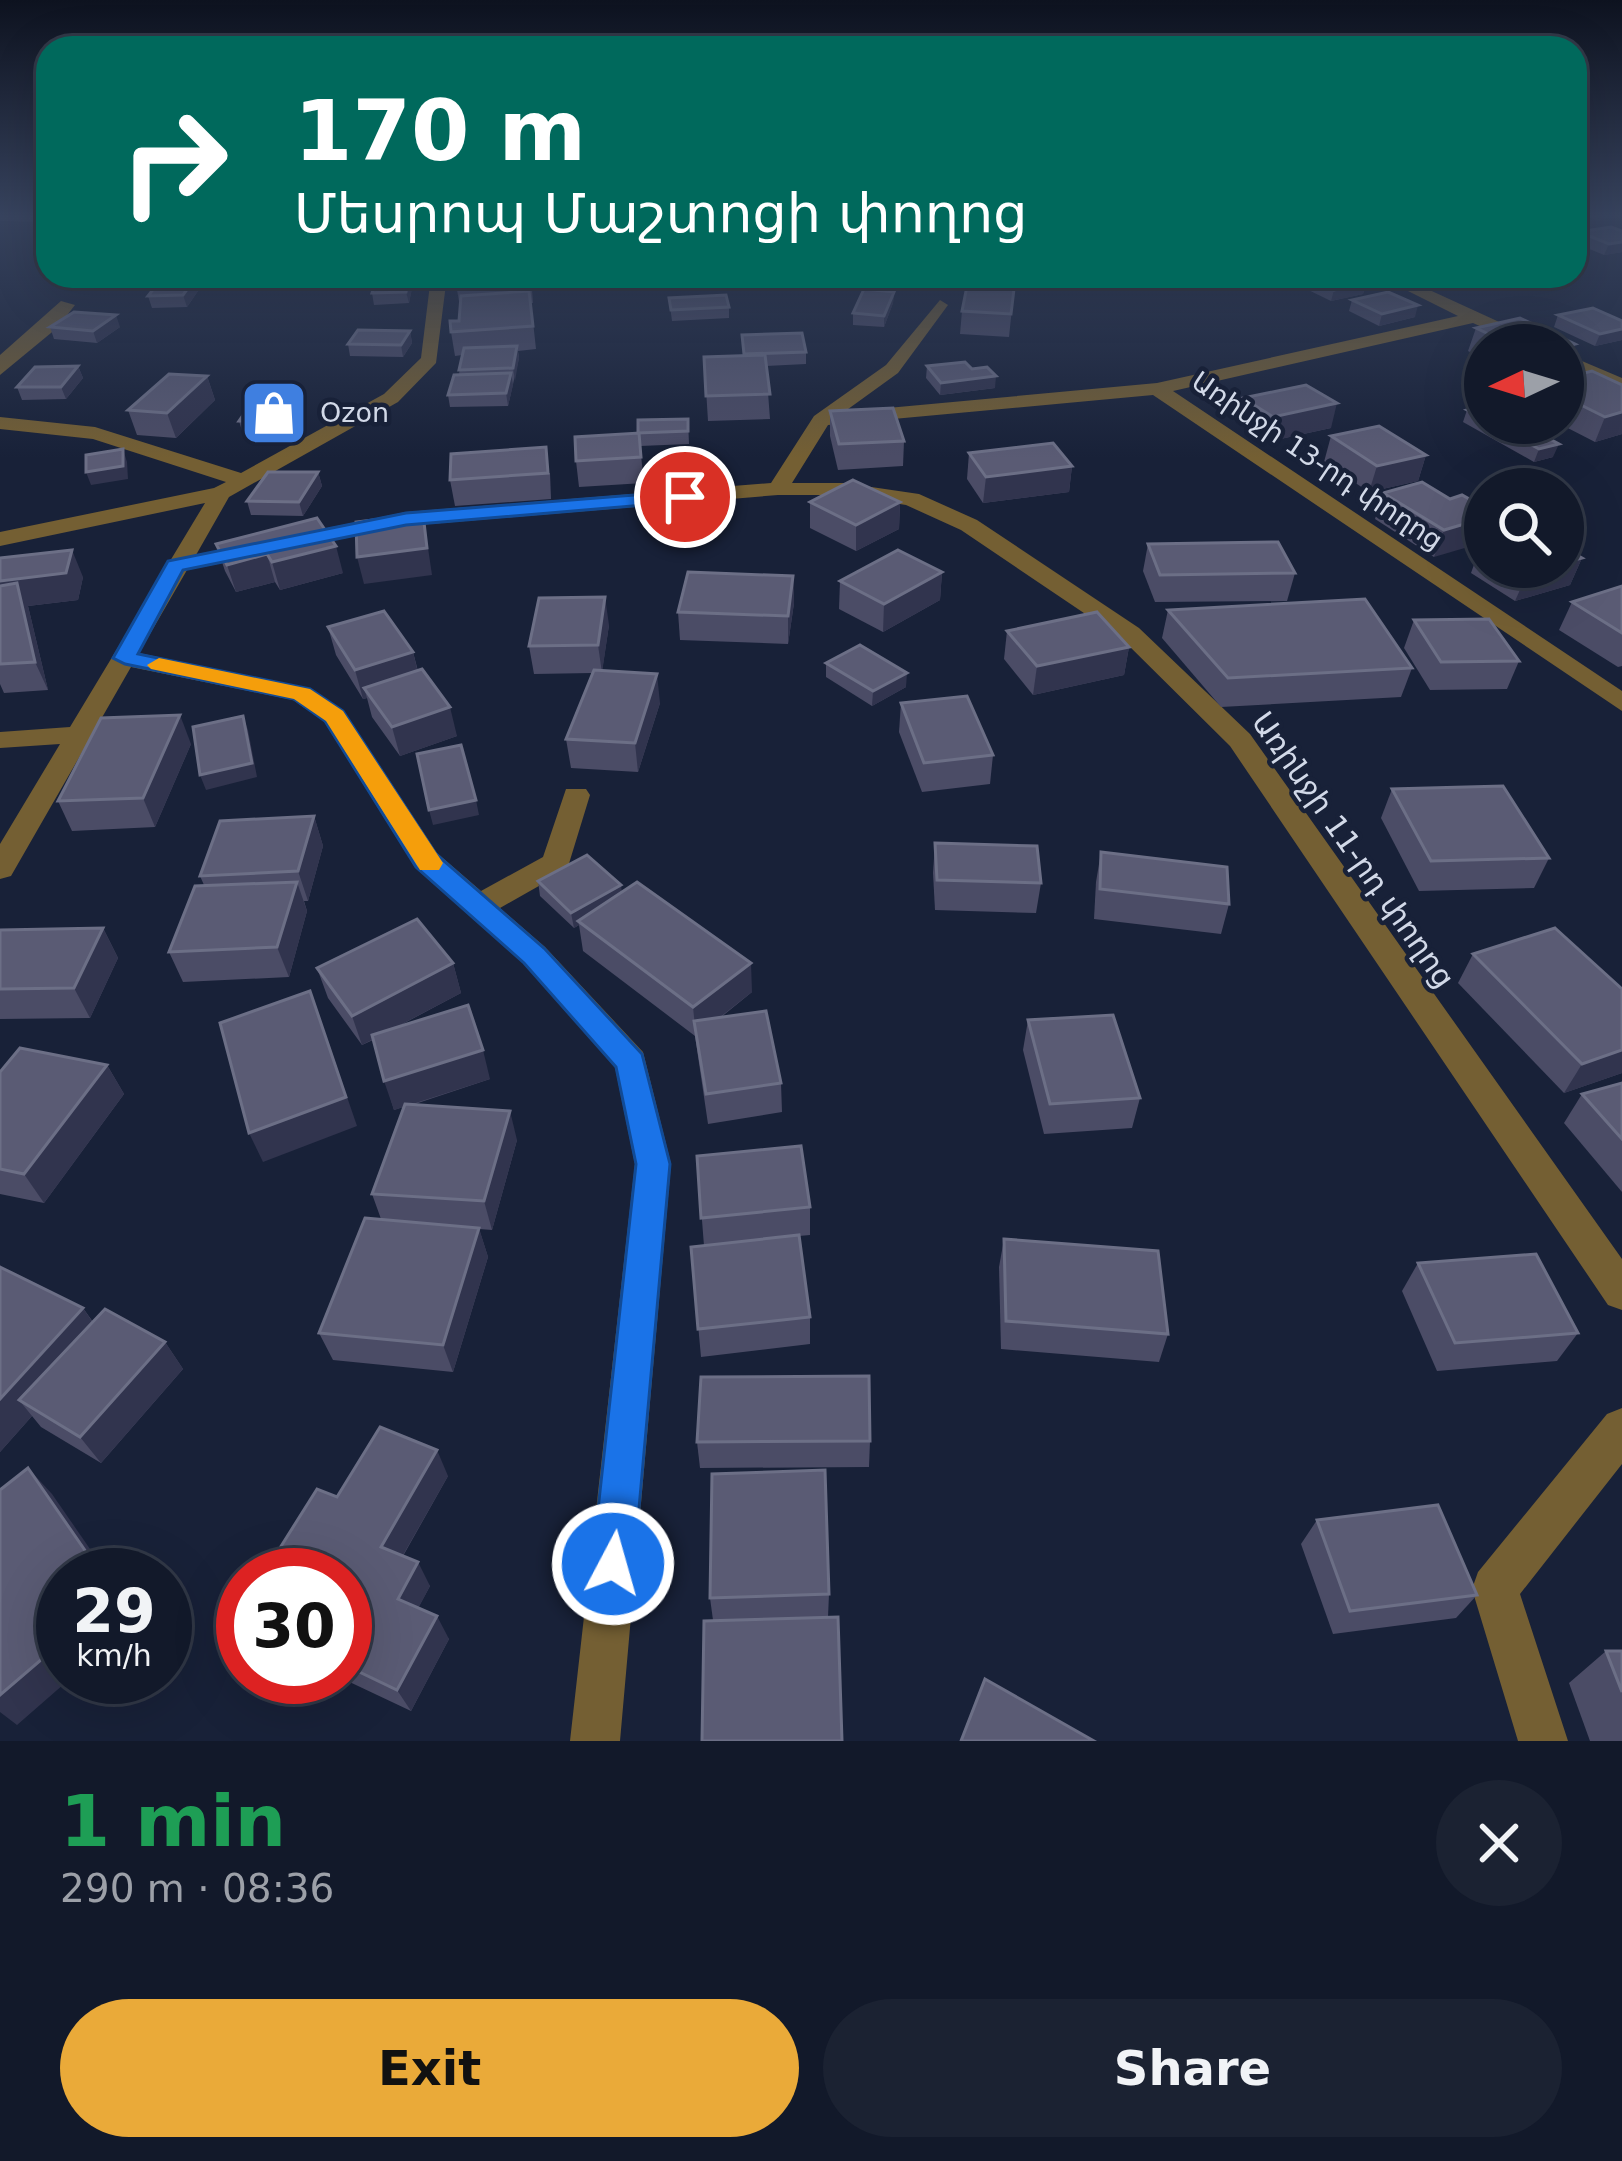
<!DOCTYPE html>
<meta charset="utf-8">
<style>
:root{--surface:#12192a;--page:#1b2232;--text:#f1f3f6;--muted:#9ca0a8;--line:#313847;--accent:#eaaa39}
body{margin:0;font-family:"DejaVu Sans","Noto Sans Armenian",sans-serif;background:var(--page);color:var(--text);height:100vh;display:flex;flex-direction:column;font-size:45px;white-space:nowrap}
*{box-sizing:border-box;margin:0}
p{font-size:39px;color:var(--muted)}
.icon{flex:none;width:66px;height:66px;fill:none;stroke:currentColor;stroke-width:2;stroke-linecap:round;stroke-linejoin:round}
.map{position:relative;height:1741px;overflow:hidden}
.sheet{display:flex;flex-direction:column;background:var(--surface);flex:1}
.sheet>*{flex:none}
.banner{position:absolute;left:36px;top:36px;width:1551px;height:252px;border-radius:36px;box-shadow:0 12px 48px #0002,0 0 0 3px var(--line);background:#00695c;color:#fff;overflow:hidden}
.needle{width:78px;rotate:266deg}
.controls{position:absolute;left:1464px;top:324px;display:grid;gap:24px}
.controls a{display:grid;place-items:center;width:120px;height:120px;border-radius:50%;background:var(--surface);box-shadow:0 12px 48px #0002,0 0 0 3px var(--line);font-size:60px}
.speed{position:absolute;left:36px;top:1548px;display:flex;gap:24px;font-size:60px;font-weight:700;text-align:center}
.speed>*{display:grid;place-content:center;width:156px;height:156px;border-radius:50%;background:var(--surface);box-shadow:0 12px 48px #0002,0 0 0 3px var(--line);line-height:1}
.speed small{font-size:30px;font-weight:400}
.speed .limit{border:18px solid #d22;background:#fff;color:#111}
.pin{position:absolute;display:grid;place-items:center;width:102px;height:102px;color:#fff;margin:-51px;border:6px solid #fff;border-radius:50%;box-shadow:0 3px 12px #0007}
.me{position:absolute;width:132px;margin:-66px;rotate:6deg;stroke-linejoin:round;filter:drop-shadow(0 0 9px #0008)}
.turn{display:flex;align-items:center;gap:42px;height:252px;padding:0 60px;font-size:54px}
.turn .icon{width:156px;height:156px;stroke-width:2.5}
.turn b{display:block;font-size:84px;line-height:102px}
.round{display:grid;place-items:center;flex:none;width:126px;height:126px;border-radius:63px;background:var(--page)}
.head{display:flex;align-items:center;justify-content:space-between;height:204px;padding:0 60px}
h1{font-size:72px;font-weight:800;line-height:90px;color:#1e9e55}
.button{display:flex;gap:24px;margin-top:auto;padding:24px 60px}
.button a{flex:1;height:138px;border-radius:72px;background:var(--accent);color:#111;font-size:48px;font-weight:800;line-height:138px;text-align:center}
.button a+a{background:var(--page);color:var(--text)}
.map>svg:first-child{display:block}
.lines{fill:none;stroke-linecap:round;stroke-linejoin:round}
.minor{fill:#745f33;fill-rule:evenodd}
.wall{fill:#4b4c66}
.shaded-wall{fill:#31344e}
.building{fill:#5a5b74;stroke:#6c6f86;stroke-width:3}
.route{fill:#1a73e8;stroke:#114b97;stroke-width:3}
.slow{fill:#f59e0b}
.labels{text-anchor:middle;stroke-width:9;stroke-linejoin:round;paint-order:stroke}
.far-poi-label{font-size:27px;fill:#d2d9e8;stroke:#182138;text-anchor:start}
.far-street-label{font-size:27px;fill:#d2d9e8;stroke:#182138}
.street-label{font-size:30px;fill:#d2d9e8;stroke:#182138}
</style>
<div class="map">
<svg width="1622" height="1741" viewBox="0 0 1622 1741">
<rect width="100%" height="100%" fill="#182138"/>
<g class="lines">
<g class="minor">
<path d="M431,276H447L436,363L398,402L229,497L196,555L406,512L771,483L814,416L886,365L940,300L948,305L898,373L844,412L1157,383L1458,316L1378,276H1399L1541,341L1544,345H1521L1473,323L1173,391L1622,691V711L1153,395L828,425L792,483H844L919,494L977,520L1139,628L1250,734L1622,1259V1310L1608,1305L1230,746L1121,638L961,530L906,505L844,495H778L406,526L187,570L139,653L310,689L343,710L437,853L481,891L543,857L566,789H586L590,795L567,870L500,908L545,947L643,1052L671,1164L620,1741H570L635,1164L615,1067L523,963L415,867L324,721L293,700L131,667L11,876L0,879V844L60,744L0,748V732L70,727L205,503L0,546V532L214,488L226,482L93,439L0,429V417L95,427L241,473L384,394L421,358Z"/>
<path d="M61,301L75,305L57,328L0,375V355Z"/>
<path d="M1563,353L1622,378V391L1563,365Z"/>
<path d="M1622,1408V1464L1520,1594L1568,1741H1518L1472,1589L1478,1572L1607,1414Z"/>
</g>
</g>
<g class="wall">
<path d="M0,214H48V222L0,221Z"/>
<path d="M1582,214H1622V216L1596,220Z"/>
<path d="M1622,231V252L1604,255L1575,243L1579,232Z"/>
<path d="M377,276H412L413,283L409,303L374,305L372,293Z"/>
<path d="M531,276L533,303H531L536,349L518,351L519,358L508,406L450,407L448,395L459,374L462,355L455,356L451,332L459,321L460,307L456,284Z"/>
<path d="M645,276H708V283L645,285Z"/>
<path d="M789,276H837L836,279Z"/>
<path d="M1298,276H1346L1366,283L1363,294L1331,301L1296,284Z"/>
<path d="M1444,276H1494L1459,283Z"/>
<path d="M200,288L187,307L152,308L148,296Z"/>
<path d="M1014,289L1009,337L960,334L962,311Z"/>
<path d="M894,292L893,303L884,327L853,325V313Z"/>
<path d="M669,298L729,307V318L672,321Z"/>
<path d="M1352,300L1415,317L1379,326L1349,311Z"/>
<path d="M1558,315L1622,321V340L1595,346L1554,327Z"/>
<path d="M50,327H120L97,343L54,339Z"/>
<path d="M1476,328L1575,344L1566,368L1563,369V345H1485V360L1468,351Z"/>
<path d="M410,331L412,343L403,357L350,356L348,344Z"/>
<path d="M742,335L806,352V364L766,366L770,419L708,421L704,357L743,356Z"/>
<path d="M78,366L83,378L66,399L22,400L17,387Z"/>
<path d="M927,366L972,369L995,388L940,395L926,378Z"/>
<path d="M207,376L215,400L176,438L137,435L128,410Z"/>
<path d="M1563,378L1622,385V434L1595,442L1558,423H1563Z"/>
<path d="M293,392L296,404L278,434H243L239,421Z"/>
<path d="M1243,398L1331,428L1267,442L1237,423Z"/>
<path d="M1485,405V423H1520L1553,457L1534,462L1463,422L1467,410Z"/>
<path d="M830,411L904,441L903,466L838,470L830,436Z"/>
<path d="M688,419L689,444L640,446L644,483L579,487L576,461L638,433Z"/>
<path d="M1331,436L1426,455L1418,481L1369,492L1324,462Z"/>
<path d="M969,453L1072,466L1069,492L983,503L967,479Z"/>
<path d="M318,472L322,486L303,516L251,515L247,501Z"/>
<path d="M550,473L551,499L455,506L450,480Z"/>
<path d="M1383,493L1450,499L1485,508L1434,557L1375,519Z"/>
<path d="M810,502H900L899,529L856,551L810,528Z"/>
<path d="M216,544L343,573L280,590L275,582L236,592L225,571Z"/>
<path d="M1148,544L1295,573L1287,601L1155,602L1143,571Z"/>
<path d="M1485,544V567H1563L1582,558L1570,585L1515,601L1471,573L1481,545Z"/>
<path d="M0,558L83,577L78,600L28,606L48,690L4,693L0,684Z"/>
<path d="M942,572L940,600L883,632L839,609L840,581Z"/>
<path d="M793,576L794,603L788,644L680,640L678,612Z"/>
<path d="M1622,586V666L1618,667L1559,630L1572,602Z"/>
<path d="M1168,610L1412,668L1401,697L1221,707L1162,638Z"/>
<path d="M1414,620L1519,661L1507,689L1430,690L1404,648Z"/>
<path d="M609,625L602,671L660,703L638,772L571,768L566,739L592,673L534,674L529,646Z"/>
<path d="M328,627L413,652L418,671L457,736L400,756L372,717L367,698L363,699L336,655Z"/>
<path d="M1007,631L1129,647L1124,675L1033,695L1004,659Z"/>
<path d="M826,663L906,687L872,706L826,677Z"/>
<path d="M901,703L993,755L990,784L922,792L899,732Z"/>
<path d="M191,744L155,827L72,831L58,801Z"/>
<path d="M1392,789L1549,858L1534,888L1419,891L1381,818Z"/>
<path d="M314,816L323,846L308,901H304L307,911L289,977L183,982L169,952L204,885L200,876Z"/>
<path d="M935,843L1041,883L1036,913L935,910L933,873Z"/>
<path d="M1101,852L1229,904L1221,934L1094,919L1096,882Z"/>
<path d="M538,881L621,885V892L752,992L720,1018L781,1083L782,1112L708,1124L695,1036L583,951L579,925L574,928L540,896Z"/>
<path d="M103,928L118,958L90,1018L0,1019V930Z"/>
<path d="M1473,954L1622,1073L1564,1093L1458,983Z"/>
<path d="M453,963L461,993L397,1027L490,1079L412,1105L517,1140L492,1230L479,1229L488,1257L453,1372L333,1360L319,1333L381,1219L372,1194L403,1107L394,1110L373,1040L362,1045L328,998L317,968Z"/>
<path d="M1028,1020L1140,1098L1132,1128L1044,1134L1023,1050Z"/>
<path d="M107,1065L124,1094L44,1203L0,1194V1072Z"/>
<path d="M1622,1083V1192L1564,1123L1582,1094Z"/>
<path d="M697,1156L810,1207V1235L799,1236L810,1317V1344L701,1357L691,1247L704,1246Z"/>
<path d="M1004,1239L1168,1334L1159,1362L1001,1349L999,1267Z"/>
<path d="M1418,1263L1578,1333L1557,1361L1437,1371L1402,1291Z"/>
<path d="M0,1267L83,1308L93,1322L165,1342L183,1369L101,1463L41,1427L32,1416L0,1452Z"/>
<path d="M870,1441L869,1467L700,1468L697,1442Z"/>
<path d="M448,1476L403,1556L430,1586L418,1608L449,1639L411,1711L339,1677H345V1575L337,1497Z"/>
<path d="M1317,1520L1477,1595L1456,1618L1333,1634L1301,1544Z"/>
<path d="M829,1594L828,1617L713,1620L710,1598Z"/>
<path d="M1606,1651H1622V1741H1590L1569,1683Z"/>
</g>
<g class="shaded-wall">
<path d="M1598,214H1622V216L1596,220Z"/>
<path d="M1622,242V252L1604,255L1609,244Z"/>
<path d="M410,276H412L413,283L409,303L406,292Z"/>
<path d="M1461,276H1494L1459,283Z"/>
<path d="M196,277L200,288L187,307L183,295Z"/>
<path d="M1366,283L1363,294L1331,301L1334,290Z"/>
<path d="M894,292L893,303L884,327V316Z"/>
<path d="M1418,305L1415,317L1379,326L1382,314Z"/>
<path d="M116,315L120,327L97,343L93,331Z"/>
<path d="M1622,329V340L1595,346L1600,334Z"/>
<path d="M410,331L412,343L403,357L401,345Z"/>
<path d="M1575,344L1566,368L1563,369V347Z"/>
<path d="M517,346L519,358L515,381L513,368Z"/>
<path d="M78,366L83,378L66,399L61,387Z"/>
<path d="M511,373L513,385L508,406L506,393Z"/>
<path d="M207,376L215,400L176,438L167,413Z"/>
<path d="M996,376L995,388L940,395L941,383Z"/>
<path d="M293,392L296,404L278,434L275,421Z"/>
<path d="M1337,403L1331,428L1267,442L1273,417Z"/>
<path d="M1622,412V434L1595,442L1605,417Z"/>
<path d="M1559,444L1553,457L1534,462L1539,449Z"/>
<path d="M123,449L127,462L128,479L91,485L86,472Z"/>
<path d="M1426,455L1418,481L1369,492L1377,466Z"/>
<path d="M1072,466L1069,492L983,503L986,477Z"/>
<path d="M318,472L322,486L303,516L299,502Z"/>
<path d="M900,502L899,529L856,551V525Z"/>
<path d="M423,514L432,575L364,584L357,557Z"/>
<path d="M1485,518V542L1434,557L1444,530Z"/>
<path d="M336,546L343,573L280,590L272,562Z"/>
<path d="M72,550L83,577L78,600L28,606L48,690L35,662L0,610V581Z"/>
<path d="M267,554L275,582L236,592L227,565Z"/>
<path d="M1582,558L1570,585L1515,601L1527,574L1549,567H1563V563Z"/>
<path d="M942,572L940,600L883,632L884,604Z"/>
<path d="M793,576L794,603L788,644V616Z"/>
<path d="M605,597L609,625L602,673L598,645Z"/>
<path d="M1129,647L1124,675L1033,695L1037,666Z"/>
<path d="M413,652L420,681L364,688L367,698L363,699L355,670Z"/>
<path d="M907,673L906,687L872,706L873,691Z"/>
<path d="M657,674L660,703L638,772L635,743Z"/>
<path d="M450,707L457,736L400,756L392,727Z"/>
<path d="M180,715L191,744L155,827L143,798Z"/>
<path d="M243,716L248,730L257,777L206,790L200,775Z"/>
<path d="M476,800L479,815L433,825L429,810Z"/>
<path d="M314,816L323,846L308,901L298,871Z"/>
<path d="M297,882L307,911L289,977L277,947Z"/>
<path d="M621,885L623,901L578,921L579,925L574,928L571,913Z"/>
<path d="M103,928L118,958L90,1018L74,988Z"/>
<path d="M453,963L461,993L362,1045L352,1016Z"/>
<path d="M751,963L752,992L696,1036L693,1007Z"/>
<path d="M321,1021L357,1126L263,1162L249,1133Z"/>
<path d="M483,1050L490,1079L394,1110L384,1081Z"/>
<path d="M1622,1050V1073L1564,1093L1582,1064Z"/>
<path d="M107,1065L124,1094L44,1203L24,1174Z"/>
<path d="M510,1111L517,1140L492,1230L484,1201Z"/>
<path d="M479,1228L488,1257L453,1372L443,1345Z"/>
<path d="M83,1308L102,1336L19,1400L32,1416L0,1452V1399Z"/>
<path d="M165,1342L183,1369L101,1463L80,1437Z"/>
<path d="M437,1450L448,1476L394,1571L381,1547Z"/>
<path d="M28,1468L52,1494L108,1575H102Z"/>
<path d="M418,1562L430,1586L411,1622L398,1599Z"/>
<path d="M437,1616L449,1639L411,1711L397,1690Z"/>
<path d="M63,1641V1677H72L17,1725L0,1712V1695Z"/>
</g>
<g class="building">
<path d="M1611,227L1622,231V242L1609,244L1579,232Z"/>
<path d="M377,276H410L406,292L372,293Z"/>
<path d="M457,276H529L530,280L456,284Z"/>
<path d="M1305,276H1346L1366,283L1334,290Z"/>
<path d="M196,277L183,295L148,296L162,278Z"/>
<path d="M967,286L1014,289L1011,314L962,311Z"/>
<path d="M864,289L894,292L884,316L853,313Z"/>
<path d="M529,291L533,326L451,332L450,321H459L461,296Z"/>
<path d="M1388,292L1418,305L1382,314L1352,300Z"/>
<path d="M726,295L729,307L671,310L669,298Z"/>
<path d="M1593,308L1622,321V329L1600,334L1558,315Z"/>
<path d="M74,312L116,315L93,331L50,327Z"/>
<path d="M1520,318L1575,344L1563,347V345H1512L1476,328Z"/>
<path d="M358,330L410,331L401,345L348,344Z"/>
<path d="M802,333L806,352L744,354L742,335Z"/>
<path d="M517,346L513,368L459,370L464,348Z"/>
<path d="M765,355L770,394L706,396L704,357Z"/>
<path d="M965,362L972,369L987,367L996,376L941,383L927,366Z"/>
<path d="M78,366L61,387H17L35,367Z"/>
<path d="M1592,371L1622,385V412L1605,417L1563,396V378Z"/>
<path d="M511,373L506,393L448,395L454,375Z"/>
<path d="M169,374L207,376L167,413L128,410Z"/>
<path d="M1306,385L1337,403L1273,417L1243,398Z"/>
<path d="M259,392H293L275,421H239Z"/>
<path d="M1485,405V419L1467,410Z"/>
<path d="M893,408L904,441L839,444L830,411Z"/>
<path d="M688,419V431L638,433V420Z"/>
<path d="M1492,423H1520L1559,444L1539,449Z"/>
<path d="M1379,426L1426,455L1377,466L1331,436Z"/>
<path d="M639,433L641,457L576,461L575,437Z"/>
<path d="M1053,443L1072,466L986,477L969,453Z"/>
<path d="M546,447L548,473L450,480L451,454Z"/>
<path d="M123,449V466L86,472V455Z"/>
<path d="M268,472H318L299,502L247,501Z"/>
<path d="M853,480L900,502L856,525L810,502Z"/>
<path d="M1422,482L1450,499L1462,495L1485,508V518L1444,530L1383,493Z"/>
<path d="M423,514L427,548L357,557L356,522Z"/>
<path d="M317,518L336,546L272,562L267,554L227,565L216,544Z"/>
<path d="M1278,542L1295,573L1160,575L1148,544Z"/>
<path d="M1563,547L1582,558L1563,563Z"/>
<path d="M72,550L66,573L0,581V558Z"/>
<path d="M898,550L942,572L884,604L840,581Z"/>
<path d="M1516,567H1549L1527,574Z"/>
<path d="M688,572L793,576L788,616L678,612Z"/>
<path d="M17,583L35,662L0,664V586Z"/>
<path d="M1622,586V633L1572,602Z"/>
<path d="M605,597L598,645L529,646L539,598Z"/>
<path d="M1365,599L1412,668L1228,678L1168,610Z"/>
<path d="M384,611L413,652L355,670L328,627Z"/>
<path d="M1097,612L1129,647L1037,666L1007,631Z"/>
<path d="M1489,619L1519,661L1441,662L1414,620Z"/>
<path d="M860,645L907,673L873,691L826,663Z"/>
<path d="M422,669L450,707L392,727L364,688Z"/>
<path d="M594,670L657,674L635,743L566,739Z"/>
<path d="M967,696L993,755L924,763L901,703Z"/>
<path d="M180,715L143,798L58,801L101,718Z"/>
<path d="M243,716L252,763L200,775L193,727Z"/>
<path d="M461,745L476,800L429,810L417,754Z"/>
<path d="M1503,786L1549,858L1431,861L1392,789Z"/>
<path d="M314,816L298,871L200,876L220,821Z"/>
<path d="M935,843L1037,846L1041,883L937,880Z"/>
<path d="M1101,852L1227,867L1229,904L1100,889Z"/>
<path d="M587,855L621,885L571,913L538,881Z"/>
<path d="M297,882L277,947L169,952L195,886Z"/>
<path d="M637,882L751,963L693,1007L578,921Z"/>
<path d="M417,919L453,963L352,1016L317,968Z"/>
<path d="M103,928L74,988L0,989V930Z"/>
<path d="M1555,928L1622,989V1050L1582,1064L1473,954Z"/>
<path d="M310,991L346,1097L249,1133L220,1023Z"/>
<path d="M468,1005L483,1050L384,1081L372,1035Z"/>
<path d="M766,1011L781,1083L706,1094L694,1021Z"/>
<path d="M1113,1015L1140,1098L1050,1104L1028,1020Z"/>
<path d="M20,1048L107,1065L24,1174L0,1169V1072Z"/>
<path d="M1622,1083V1139L1582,1094Z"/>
<path d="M405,1104L510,1111L484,1201L372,1194Z"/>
<path d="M801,1146L810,1207L701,1218L697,1156Z"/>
<path d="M365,1218L479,1228L443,1345L319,1333Z"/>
<path d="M799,1235L810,1317L698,1329L691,1247Z"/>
<path d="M1004,1239L1158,1251L1168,1334L1006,1321Z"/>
<path d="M1536,1254L1578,1333L1455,1343L1418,1263Z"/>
<path d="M0,1267L83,1308L0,1399Z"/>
<path d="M105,1309L165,1342L80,1437L19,1400Z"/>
<path d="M869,1376L870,1441L697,1442L701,1377Z"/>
<path d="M380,1427L437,1450L381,1547L418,1562L398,1599L437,1616L397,1690L345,1665V1575H263L317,1489L337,1497Z"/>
<path d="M28,1468L102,1575H63V1641L0,1695V1490Z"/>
<path d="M825,1470L829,1594L710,1598L712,1474Z"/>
<path d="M1438,1505L1477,1595L1350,1611L1317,1520Z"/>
<path d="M838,1617L842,1741H702L704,1621Z"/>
<path d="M1606,1651H1622V1692Z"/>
<path d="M985,1679L1094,1741H961Z"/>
</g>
<linearGradient id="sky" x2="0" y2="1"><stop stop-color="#0d121f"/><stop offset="0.47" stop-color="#37435e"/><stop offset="1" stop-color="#37435e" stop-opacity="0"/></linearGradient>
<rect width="1622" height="458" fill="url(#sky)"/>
<path class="route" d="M685,491L692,493V501L406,525L183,570L138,654L310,689L343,711L436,854L544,948L642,1054L670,1164L634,1564L628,1579L613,1585L598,1579L592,1564L636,1164L616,1067L524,963L416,867L325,721L294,699L125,664L113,658L168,561L406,513Z"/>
<path class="slow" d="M159,658L310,689L343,711L443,863L439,870H420L326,721L294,699L151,669L147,665Z"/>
<defs>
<symbol id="shop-square" viewBox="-11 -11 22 22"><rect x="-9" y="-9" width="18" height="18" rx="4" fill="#3f7fe0" stroke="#182138"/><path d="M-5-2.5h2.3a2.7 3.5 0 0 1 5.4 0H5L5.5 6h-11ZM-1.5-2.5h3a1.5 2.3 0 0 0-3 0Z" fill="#fff"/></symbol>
</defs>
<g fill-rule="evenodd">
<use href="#shop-square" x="236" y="375" width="76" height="76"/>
</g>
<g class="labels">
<g class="far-poi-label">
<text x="320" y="422">Ozon</text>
</g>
<g class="far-street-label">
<text transform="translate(1317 461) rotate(34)" y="9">Առինջի 13-րդ փողոց</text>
</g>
<g class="street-label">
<text transform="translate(1353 850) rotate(55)" y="10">Առինջի 11-րդ փողոց</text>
</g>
</g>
</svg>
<div class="controls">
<a><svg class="needle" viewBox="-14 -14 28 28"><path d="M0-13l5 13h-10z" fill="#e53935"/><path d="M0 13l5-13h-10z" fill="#9ca0a8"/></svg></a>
<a><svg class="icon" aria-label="search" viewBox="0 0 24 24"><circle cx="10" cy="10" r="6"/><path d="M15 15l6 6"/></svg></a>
</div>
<div class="speed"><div>29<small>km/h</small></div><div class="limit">30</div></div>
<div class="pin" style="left:685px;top:497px;background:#d93025"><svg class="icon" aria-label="arrive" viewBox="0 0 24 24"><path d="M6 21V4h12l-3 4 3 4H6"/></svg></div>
<svg class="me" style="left:613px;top:1564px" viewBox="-20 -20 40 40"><circle r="17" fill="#1a73e8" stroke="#fff" stroke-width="3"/><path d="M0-11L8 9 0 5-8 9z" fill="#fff"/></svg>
<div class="banner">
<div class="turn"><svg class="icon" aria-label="right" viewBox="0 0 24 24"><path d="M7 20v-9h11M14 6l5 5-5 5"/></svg><div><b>170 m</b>Մեսրոպ Մաշտոցի փողոց</div></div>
</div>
</div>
<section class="sheet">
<div class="head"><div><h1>1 min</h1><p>290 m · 08:36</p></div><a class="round"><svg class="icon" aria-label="close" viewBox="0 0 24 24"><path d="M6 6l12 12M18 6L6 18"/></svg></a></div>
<div class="button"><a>Exit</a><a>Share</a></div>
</section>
